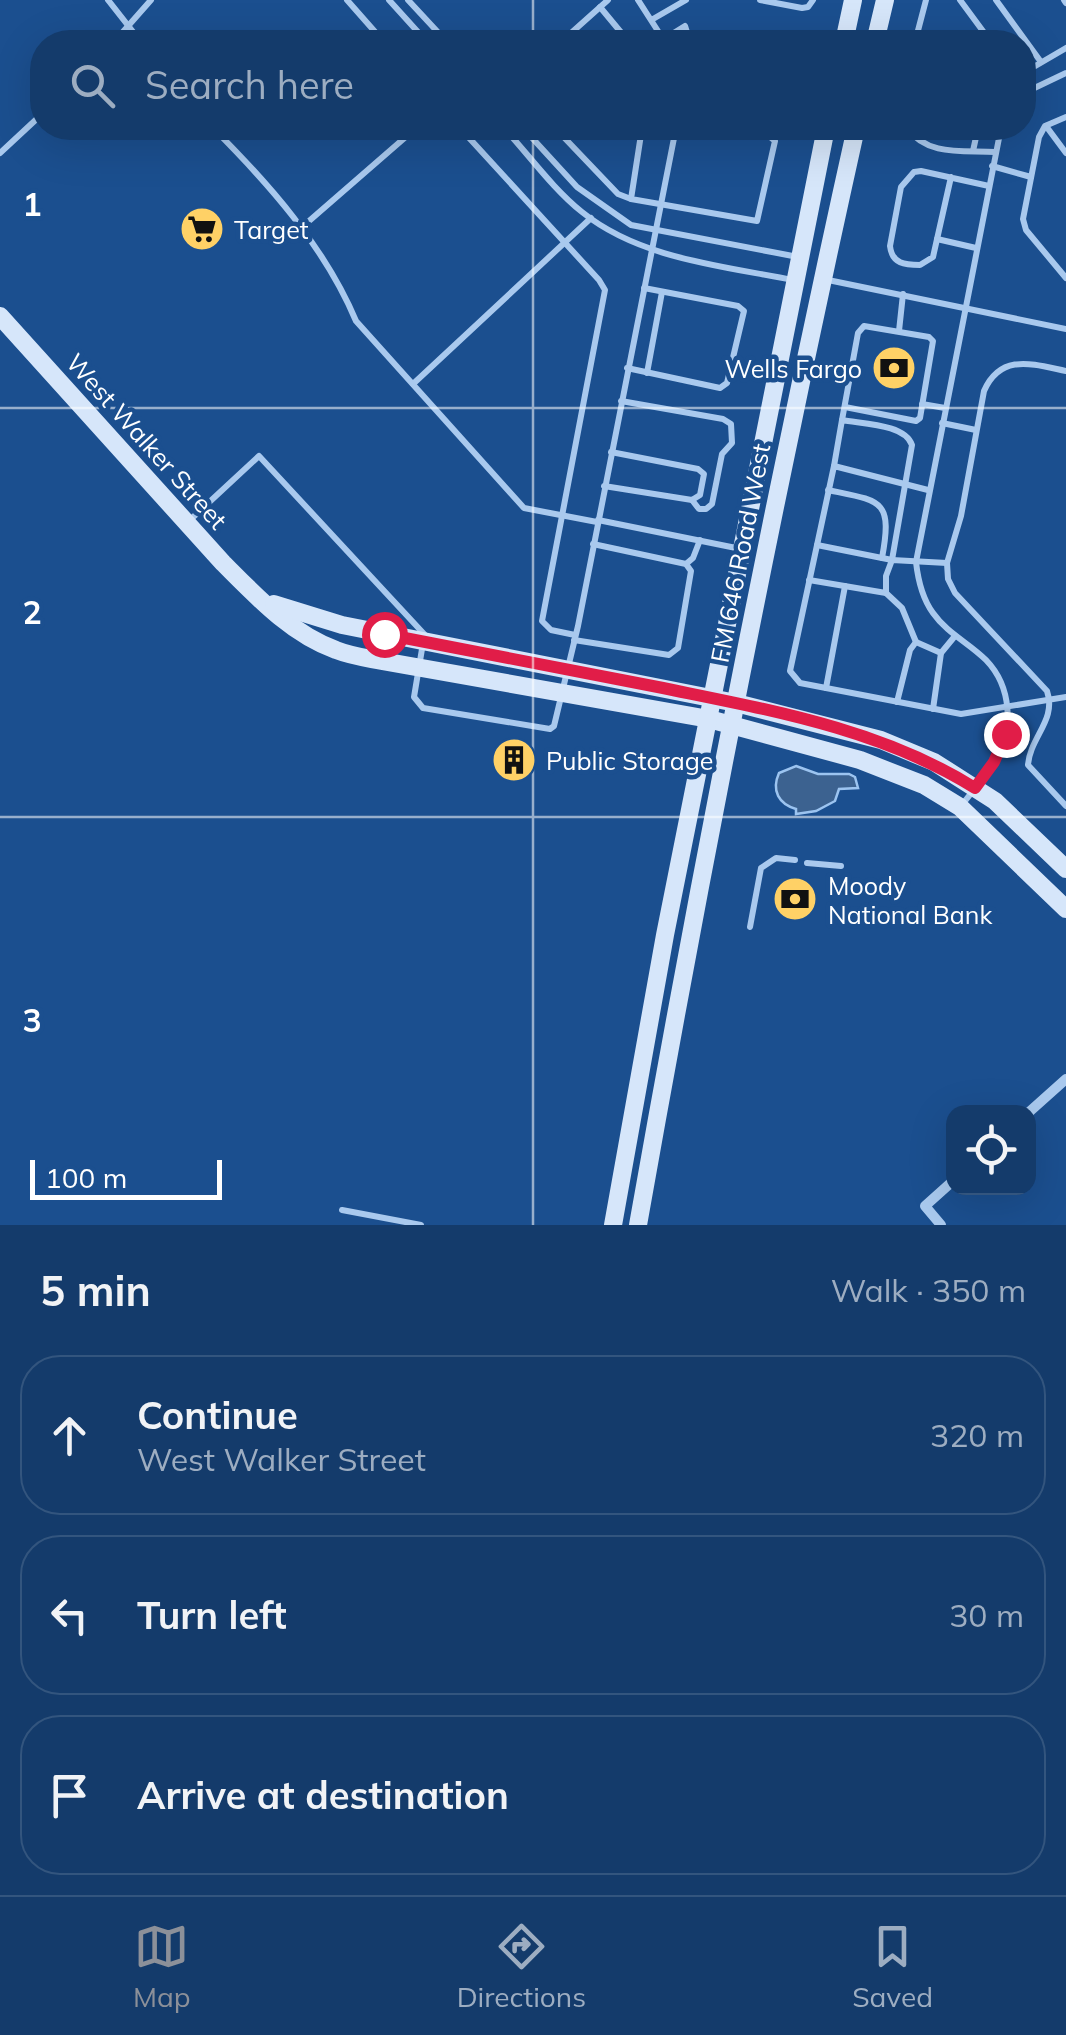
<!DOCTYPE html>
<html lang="en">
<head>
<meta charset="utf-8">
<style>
  :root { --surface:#143b6b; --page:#1d4271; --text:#f1f3f6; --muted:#9dadc1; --line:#33557e; --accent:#8c9099 }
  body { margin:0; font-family:Mulish,sans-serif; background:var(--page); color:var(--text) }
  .controls { position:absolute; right:30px; bottom:30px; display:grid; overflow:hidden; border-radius:20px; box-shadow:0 10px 40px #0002 }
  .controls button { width:90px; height:90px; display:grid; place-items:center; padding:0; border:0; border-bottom:2px solid var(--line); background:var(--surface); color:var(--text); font:50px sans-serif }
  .scale { position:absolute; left:30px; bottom:25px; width:192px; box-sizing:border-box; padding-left:10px; border:5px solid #fff; border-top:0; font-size:28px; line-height:35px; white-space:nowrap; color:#fff; -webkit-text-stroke:8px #1b4f8f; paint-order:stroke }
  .stop { position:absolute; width:30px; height:30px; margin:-22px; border:8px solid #e11d48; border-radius:50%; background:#fff }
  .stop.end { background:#e11d48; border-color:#fff; box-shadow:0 2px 10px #0008 }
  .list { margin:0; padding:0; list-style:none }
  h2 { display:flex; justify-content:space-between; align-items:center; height:130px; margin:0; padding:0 40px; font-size:42px }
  h2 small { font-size:32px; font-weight:400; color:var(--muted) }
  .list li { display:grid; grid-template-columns:65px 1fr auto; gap:30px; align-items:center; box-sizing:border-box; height:160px; margin:0 20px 20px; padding:0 20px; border:2px solid var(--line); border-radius:40px }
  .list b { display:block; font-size:38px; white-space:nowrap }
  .list p { margin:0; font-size:32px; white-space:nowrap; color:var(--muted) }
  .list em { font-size:32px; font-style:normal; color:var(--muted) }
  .icon { flex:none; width:55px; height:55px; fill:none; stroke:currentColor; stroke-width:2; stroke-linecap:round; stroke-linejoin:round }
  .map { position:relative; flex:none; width:1066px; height:1225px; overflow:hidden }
  .search { position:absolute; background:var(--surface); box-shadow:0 10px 40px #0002; left:30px; right:30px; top:30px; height:110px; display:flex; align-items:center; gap:25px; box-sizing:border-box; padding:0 35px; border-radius:40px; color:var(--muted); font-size:38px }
  .sheet { height:670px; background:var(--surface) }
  nav { display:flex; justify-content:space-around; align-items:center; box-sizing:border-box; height:140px; border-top:2px solid var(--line); background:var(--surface); font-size:28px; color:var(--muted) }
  nav a { display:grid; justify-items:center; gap:5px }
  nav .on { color:var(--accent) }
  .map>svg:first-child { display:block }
  .water { fill:#3c6290; stroke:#9cc4f0; stroke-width:2.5 }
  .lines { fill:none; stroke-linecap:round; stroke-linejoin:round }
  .lane { stroke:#a9c9ee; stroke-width:6 }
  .street { stroke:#a9c9ee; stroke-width:10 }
  .secondary { stroke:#d6e6fa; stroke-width:18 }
  .route { stroke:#e11d48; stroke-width:12 }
  .grid { fill:none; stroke:#fff; stroke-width:2.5; stroke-opacity:0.55 }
  .labels { text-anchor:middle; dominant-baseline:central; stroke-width:9; stroke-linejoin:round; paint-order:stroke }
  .poi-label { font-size:25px; fill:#fff; stroke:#1b4f8f; text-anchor:start }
  .street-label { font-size:25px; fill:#fff; stroke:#1b4f8f }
  .grid-label { font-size:32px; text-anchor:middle; font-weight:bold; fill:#fff; stroke:#1b4f8f; stroke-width:9; stroke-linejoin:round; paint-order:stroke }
</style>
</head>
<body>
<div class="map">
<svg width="1066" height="1225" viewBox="0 0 1066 1225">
  <rect width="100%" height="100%" fill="#1b4f8f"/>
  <path class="water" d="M796 766 818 774H849L855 777 858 788 839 789 835 801 816 811 796 814V809C779 804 771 791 779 773Z"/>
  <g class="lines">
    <g class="lane">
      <path d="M108 0 141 42"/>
      <path d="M347 0 384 42"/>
      <path d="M389 0 427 42"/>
      <path d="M408 0 447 42"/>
      <path d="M638 0 665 42"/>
      <path d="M760 0 802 8 808 7 813 0"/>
      <path d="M960 0 991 42"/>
      <path d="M996 0 1041 62"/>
      <path d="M1064 0 1066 3"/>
      <path d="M600 7 629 42"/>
      <path d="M653 19 686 0"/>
      <path d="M664 39 685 26 690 42"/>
      <path d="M114 42 151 0"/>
      <path d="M561 42 608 0"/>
      <path d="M915 42 926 0"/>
      <path d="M1025 72 1066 48"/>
      <path d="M1024 93 1066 73"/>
      <path d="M1066 117 1045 126 1039 137 1023 219 1026 230 1066 278"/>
      <path d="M1046 126 1066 153"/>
      <path d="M213 128C269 184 325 247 356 321L524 508 597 522"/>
      <path d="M460 128 599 280 605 290 542 621 551 630 575 635"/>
      <path d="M504 128C529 155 553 189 582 212 640 259 723 266 793 280"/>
      <path d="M523 128 577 187 631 225 798 257"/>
      <path d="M555 128 618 194 631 199"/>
      <path d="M642 128 631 199 757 221 775 141 770 137 723 128"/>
      <path d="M907 128C928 157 964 150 995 152"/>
      <path d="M973 151 978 128"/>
      <path d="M0 153 42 114"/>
      <path d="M992 166 1031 177"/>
      <path d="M951 177 933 257 920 265C905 265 892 264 890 246L901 187 914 172 921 171 989 186"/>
      <path d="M301 228 416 128"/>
      <path d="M937 239 976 248"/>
      <path d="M828 280 1066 329"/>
      <path d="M899 331 903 294"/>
      <path d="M627 368 720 388 727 383 744 311 738 306 644 288"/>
      <path d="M1066 371C1032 364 1001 353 984 391L961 516 947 563 948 579 955 593 1047 691C1057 720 1030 737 1028 765L1066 806"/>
      <path d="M647 373 662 292"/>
      <path d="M413 384 591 218"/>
      <path d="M621 401 723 419 731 424 732 443 722 454 712 504 706 509H699L692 500"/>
      <path d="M922 404 945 408"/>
      <path d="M842 420 858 333 864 326 929 337 933 341 920 418 916 421 845 407"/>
      <path d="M942 423 976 430"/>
      <path d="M604 486 692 500 700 495 704 474 698 469 611 452"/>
      <path d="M828 490C881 501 893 499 882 558"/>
      <path d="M928 490 834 466 790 671 800 683 961 714 1066 697"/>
      <path d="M190 520 259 456 425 635"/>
      <path d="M598 520 741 549"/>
      <path d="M817 545 892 560 912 445C905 424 863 424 842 420L834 466"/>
      <path d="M686 564 693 558 700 540"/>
      <path d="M809 580 886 593V576L892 560 947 563"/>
      <path d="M886 593 902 608 916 642"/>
      <path d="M574 640 669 655 678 648 691 571 686 564 593 544"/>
      <path d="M423 643 414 697 423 708 550 729 554 726 578 626 676 128"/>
      <path d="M826 688 845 586"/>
      <path d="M897 702 910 650 916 642 941 653"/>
      <path d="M933 709 941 653 955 636"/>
      <path d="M962 805C972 791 986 777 995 762 1014 729 1012 687 986 660 969 643 947 633 933 613 922 598 918 580 916 562L1001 128"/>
      <path d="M807 863 841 866"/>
      <path d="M750 927 761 868 776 858 795 860"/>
      <path d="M342 1210 421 1225"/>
    </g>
    <g class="street">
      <path d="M1028 1113 1066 1079"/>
      <path d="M941 1225 925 1206 954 1180"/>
    </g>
    <g class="secondary">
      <path d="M844 42 853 0"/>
      <path d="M875 42 885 0"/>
      <path d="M0 316 223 563C256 596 291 634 336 650 351 656 367 658 382 661L709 719 860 760 924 785 960 807 1066 909"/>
      <path d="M274 604 342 625 736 703 881 740 934 762 995 801 1066 869"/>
      <path d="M613 1225 665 935 826 128"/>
      <path d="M638 1225C703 858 775 492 856 128"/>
    </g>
  </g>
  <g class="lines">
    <path class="route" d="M384 634C477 652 570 670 663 688 770 710 881 729 975 788L994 762 1006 734"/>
  </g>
  <path class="grid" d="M533 0V42M533 128V1225M0 408H1066M0 817H1066"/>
  <defs>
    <symbol id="supermarket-disc" viewBox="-11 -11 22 22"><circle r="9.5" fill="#ffd166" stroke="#1b4f8f"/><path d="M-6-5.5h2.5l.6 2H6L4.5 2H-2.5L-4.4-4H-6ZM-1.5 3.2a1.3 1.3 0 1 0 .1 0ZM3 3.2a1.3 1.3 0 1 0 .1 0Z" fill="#111"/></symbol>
    <symbol id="bank-disc" viewBox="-11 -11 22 22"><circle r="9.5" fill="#ffd166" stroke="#1b4f8f"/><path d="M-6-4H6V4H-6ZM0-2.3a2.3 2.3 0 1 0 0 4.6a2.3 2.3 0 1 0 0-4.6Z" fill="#111"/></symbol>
    <symbol id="building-disc" viewBox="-11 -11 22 22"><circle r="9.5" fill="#ffd166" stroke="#1b4f8f"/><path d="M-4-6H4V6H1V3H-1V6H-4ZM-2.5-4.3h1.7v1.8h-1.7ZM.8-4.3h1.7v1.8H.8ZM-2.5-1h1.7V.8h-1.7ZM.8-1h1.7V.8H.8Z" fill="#111"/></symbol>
  </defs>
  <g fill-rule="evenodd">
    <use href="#supermarket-disc" x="177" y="204" width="50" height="50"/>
    <use href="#bank-disc" x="869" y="343" width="50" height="50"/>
    <use href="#building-disc" x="489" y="735" width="50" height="50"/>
    <use href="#bank-disc" x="770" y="874" width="50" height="50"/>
  </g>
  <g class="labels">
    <g class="poi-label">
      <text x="234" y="229">Target</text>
      <text x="862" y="368" text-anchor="end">Wells Fargo</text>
      <text x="546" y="760">Public Storage</text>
      <text x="828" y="885">Moody<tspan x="828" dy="29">National Bank</tspan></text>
    </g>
    <g class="street-label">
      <text transform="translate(147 441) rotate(48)">West Walker Street</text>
      <text transform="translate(740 553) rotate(-79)">FM 646 Road West</text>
    </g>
  </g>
  <g class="grid-label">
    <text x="32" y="216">1</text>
    <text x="32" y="624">2</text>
    <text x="32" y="1032">3</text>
  </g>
</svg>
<div class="controls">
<button><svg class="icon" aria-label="locate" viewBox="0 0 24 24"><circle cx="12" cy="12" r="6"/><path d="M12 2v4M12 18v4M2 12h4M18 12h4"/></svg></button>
</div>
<div class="scale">100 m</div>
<div class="stop" style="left:384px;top:634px"></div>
<div class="stop end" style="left:1006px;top:734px"></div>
<div class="search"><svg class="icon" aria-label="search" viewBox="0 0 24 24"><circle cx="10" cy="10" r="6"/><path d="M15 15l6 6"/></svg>Search here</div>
</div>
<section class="sheet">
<h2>5 min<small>Walk · 350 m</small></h2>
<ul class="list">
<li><svg class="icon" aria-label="ahead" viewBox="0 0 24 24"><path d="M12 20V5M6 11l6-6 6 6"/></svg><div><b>Continue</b><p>West Walker Street</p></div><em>320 m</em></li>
<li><svg class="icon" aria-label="left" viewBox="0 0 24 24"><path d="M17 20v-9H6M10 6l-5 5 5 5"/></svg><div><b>Turn left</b></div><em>30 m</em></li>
<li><svg class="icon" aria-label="arrive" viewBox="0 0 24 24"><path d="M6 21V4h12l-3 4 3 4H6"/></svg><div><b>Arrive at destination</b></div></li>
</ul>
</section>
<nav>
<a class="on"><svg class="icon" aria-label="map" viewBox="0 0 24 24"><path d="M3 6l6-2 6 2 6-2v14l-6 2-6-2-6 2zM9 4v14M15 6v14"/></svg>Map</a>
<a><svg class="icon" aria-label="directions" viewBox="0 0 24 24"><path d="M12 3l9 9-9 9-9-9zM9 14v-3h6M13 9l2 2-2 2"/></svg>Directions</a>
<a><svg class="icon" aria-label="saved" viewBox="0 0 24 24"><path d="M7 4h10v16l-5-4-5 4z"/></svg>Saved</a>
</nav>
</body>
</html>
